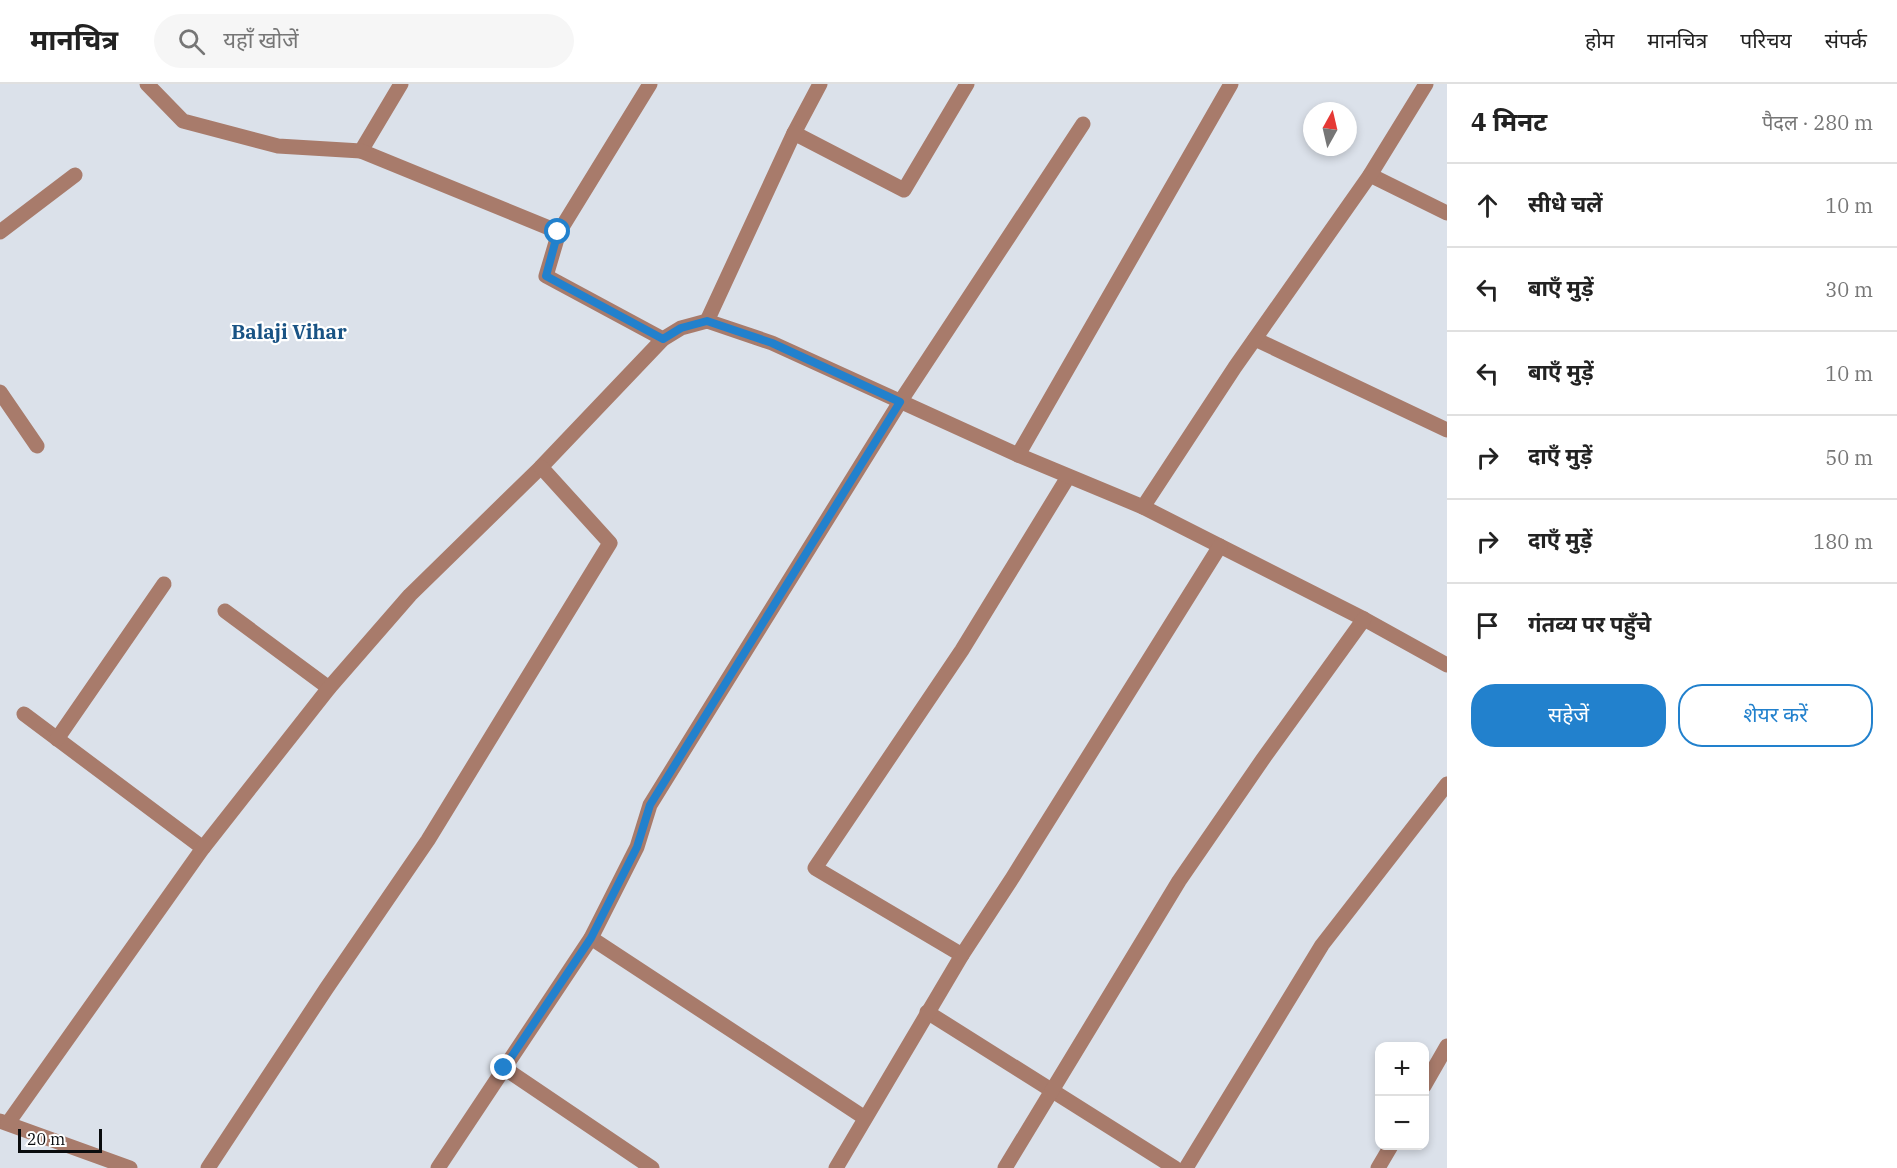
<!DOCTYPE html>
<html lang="hi">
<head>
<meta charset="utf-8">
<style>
  :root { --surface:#fff; --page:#f6f6f6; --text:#222; --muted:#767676; --line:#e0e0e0; --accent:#2281cd }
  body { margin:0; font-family:"IBM Plex Serif","Noto Sans Devanagari",serif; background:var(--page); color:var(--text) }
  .controls { position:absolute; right:18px; bottom:18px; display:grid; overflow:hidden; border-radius:12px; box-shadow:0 3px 9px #0003 }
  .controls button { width:54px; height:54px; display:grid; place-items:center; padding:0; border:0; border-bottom:2px solid var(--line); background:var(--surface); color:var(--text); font:30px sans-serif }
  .compass { position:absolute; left:1303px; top:18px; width:54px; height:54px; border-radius:50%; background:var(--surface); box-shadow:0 3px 9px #0003; rotate:8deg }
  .scale { position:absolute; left:18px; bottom:15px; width:84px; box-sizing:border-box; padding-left:6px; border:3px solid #0a0c0e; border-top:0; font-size:16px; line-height:21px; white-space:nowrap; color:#0a0c0e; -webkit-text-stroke:4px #fff; paint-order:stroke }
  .stop { position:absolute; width:18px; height:18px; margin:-14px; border:4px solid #2281cd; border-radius:50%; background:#fff }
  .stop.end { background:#2281cd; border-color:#fff; box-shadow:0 2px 6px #0008 }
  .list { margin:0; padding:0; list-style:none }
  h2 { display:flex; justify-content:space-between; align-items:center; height:78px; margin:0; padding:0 24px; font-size:26px }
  h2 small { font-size:20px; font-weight:400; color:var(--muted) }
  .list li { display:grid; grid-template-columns:39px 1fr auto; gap:18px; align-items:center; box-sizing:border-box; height:84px; padding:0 24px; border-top:2px solid var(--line) }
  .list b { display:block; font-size:22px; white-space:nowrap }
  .list em { font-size:20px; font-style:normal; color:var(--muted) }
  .actions { display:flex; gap:12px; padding:18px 24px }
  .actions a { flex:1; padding:14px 0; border:2px solid var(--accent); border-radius:24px; text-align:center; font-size:21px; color:var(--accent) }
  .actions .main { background:var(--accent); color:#fff }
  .icon { flex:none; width:33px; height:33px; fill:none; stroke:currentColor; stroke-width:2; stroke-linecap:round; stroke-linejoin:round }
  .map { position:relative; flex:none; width:1447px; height:1084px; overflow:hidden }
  header { display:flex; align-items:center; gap:36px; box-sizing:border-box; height:84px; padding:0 30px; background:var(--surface); border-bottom:2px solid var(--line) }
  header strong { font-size:28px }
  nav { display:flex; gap:33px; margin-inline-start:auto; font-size:21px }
  .search { width:420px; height:54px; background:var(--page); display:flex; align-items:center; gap:15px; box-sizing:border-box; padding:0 21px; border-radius:33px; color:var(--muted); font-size:22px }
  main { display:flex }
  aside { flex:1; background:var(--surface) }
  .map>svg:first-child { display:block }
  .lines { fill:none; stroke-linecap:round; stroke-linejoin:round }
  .service { stroke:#a87b6b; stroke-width:15 }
  .minor { stroke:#a87b6b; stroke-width:15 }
  .route { stroke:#2281cd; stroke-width:8 }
  .labels { text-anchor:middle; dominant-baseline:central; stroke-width:4.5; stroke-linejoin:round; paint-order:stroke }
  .neighbourhood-label { font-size:20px; font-weight:bold; fill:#195384; stroke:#fff }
</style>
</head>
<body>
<header>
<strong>मानचित्र</strong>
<div class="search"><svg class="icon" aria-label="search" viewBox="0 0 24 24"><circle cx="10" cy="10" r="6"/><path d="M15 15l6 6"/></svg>यहाँ खोजें</div>
<nav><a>होम</a><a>मानचित्र</a><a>परिचय</a><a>संपर्क</a></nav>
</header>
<main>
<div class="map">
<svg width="1447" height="1084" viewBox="0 0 1447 1084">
  <rect width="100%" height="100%" fill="#dbe1ea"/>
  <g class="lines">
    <g class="service">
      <path d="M225 527 329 604"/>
      <path d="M24 630 203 764"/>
      <path d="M57 655 164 500"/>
    </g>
    <g class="minor">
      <path d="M147 0 183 37 278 62 361 67 401 0"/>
      <path d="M650 0 559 148 546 192 663 255"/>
      <path d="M794 49 820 0"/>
      <path d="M361 67 559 148"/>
      <path d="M1370 91 1447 129"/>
      <path d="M0 148 75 91"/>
      <path d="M707 237 794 49 904 106 967 0"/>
      <path d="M1255 255 1447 346"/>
      <path d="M0 308 37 362"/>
      <path d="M1018 371 1231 0"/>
      <path d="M1143 423 1364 535 1447 581"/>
      <path d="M591 854 865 1034"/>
      <path d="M962 871 815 784 962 566 1068 393"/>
      <path d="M927 928 1175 1084"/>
      <path d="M504 984 652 1084"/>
      <path d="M1424 1002 1447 962"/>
      <path d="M0 1037 130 1084"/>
      <path d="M8 1039 203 764 329 604 410 511 541 383 663 255 681 244 707 237 772 259 1018 371 1143 423 1235 283 1370 91 1426 0"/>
      <path d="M208 1084 326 905 428 756 610 459 541 383"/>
      <path d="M438 1084 591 854 637 763 650 721 710 624 900 318 1083 40"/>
      <path d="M836 1084 962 871 1013 793 1220 462"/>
      <path d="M1005 1084 1179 797 1263 675 1364 535"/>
      <path d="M1186 1084 1322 861 1447 700"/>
      <path d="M1378 1084 1391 1062"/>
    </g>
  </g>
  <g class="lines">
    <path class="route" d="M504 984 591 854 637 763 650 721 900 318 772 259 707 237 681 244 663 255 546 192 558 148"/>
  </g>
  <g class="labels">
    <g class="neighbourhood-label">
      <text x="289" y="247">Balaji Vihar</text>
    </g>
  </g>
</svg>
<div class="controls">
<button>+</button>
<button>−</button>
</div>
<svg class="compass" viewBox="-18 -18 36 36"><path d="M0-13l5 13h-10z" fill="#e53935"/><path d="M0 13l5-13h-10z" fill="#767676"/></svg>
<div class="scale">20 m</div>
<div class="stop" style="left:558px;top:148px"></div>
<div class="stop end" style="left:504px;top:984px"></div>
</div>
<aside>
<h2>4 मिनट<small>पैदल · 280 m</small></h2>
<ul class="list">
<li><svg class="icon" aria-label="ahead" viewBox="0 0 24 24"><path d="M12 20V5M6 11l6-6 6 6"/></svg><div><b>सीधे चलें</b></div><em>10 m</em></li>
<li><svg class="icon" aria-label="left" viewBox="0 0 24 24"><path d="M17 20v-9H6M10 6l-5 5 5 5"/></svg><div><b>बाएँ मुड़ें</b></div><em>30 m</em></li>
<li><svg class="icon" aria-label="left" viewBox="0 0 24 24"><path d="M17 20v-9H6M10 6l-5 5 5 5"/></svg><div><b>बाएँ मुड़ें</b></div><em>10 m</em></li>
<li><svg class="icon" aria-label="right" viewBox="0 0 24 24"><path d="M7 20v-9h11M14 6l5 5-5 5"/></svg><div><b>दाएँ मुड़ें</b></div><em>50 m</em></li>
<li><svg class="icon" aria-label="right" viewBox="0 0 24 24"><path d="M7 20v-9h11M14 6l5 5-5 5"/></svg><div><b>दाएँ मुड़ें</b></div><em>180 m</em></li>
<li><svg class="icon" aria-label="arrive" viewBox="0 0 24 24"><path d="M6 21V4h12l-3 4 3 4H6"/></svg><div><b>गंतव्य पर पहुँचे</b></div></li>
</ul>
<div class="actions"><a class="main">सहेजें</a><a>शेयर करें</a></div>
</aside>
</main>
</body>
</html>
